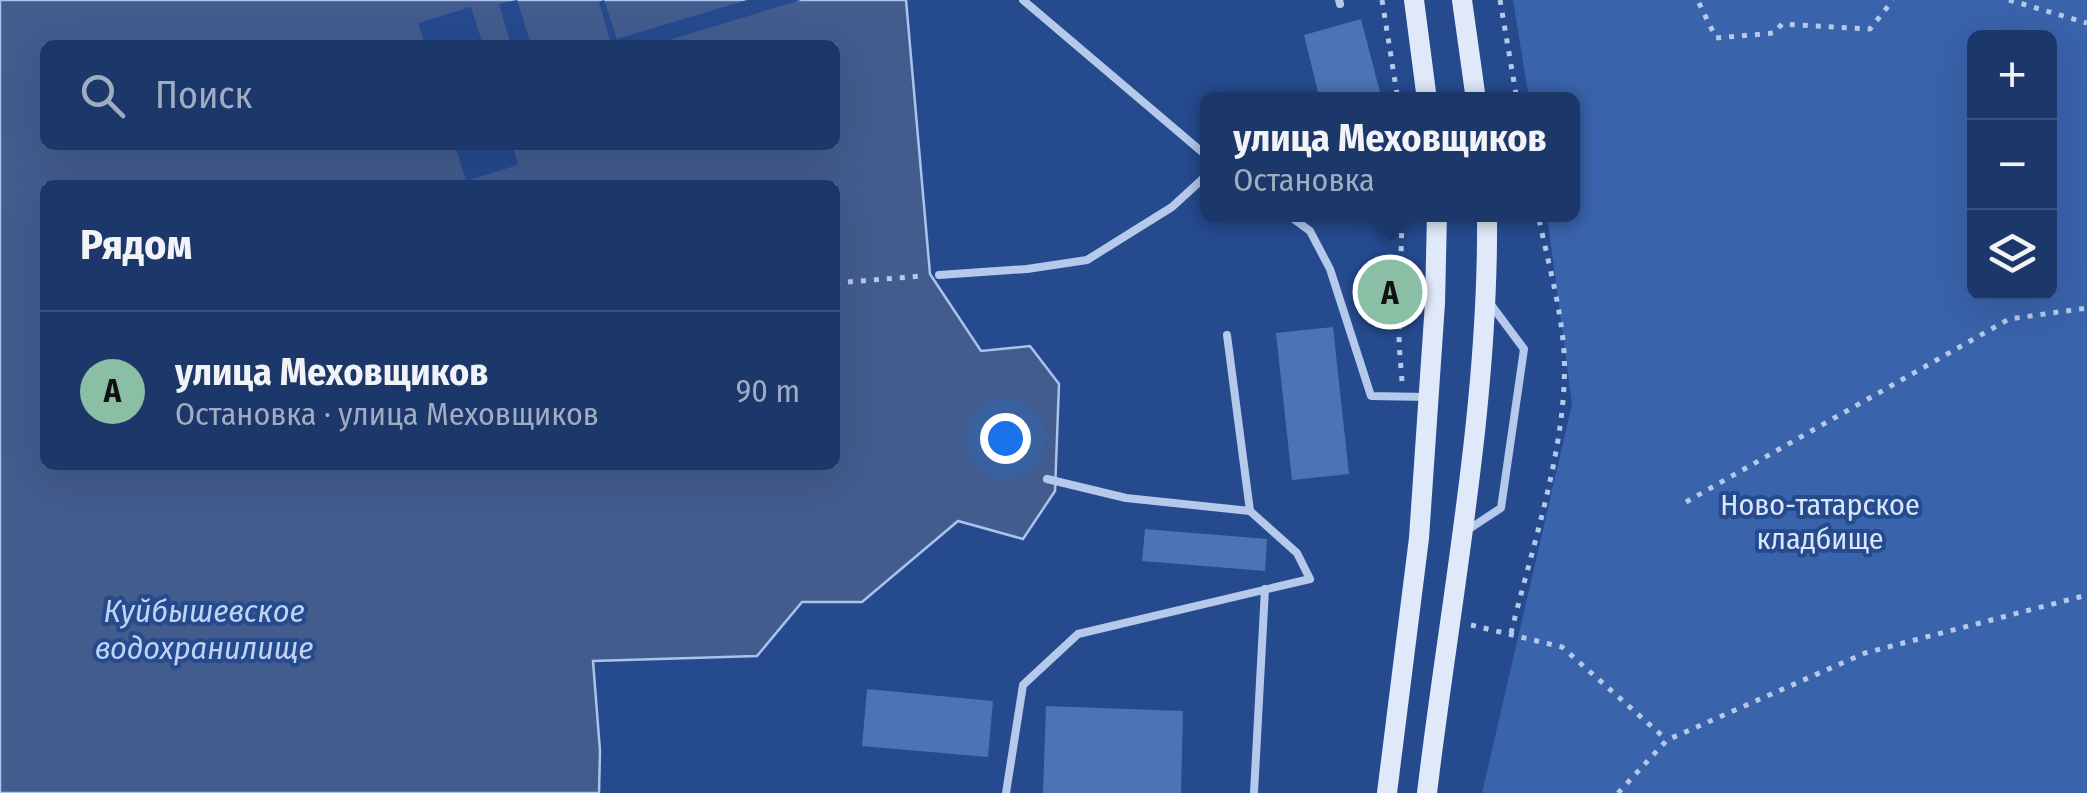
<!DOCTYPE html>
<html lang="ru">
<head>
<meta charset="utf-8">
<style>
  :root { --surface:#1c386a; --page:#294372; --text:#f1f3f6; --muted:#a0acc1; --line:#3a527e; --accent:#8abfa5 }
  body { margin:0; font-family:"Fira Sans Condensed",sans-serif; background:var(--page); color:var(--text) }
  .controls { position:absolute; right:30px; top:30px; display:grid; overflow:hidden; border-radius:15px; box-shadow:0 10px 40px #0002 }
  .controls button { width:90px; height:90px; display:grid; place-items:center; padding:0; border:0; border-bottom:2px solid var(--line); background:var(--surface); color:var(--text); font:50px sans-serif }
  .you { position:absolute; left:1005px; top:438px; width:35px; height:35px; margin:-25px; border:8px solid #fff; border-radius:50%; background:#1a73e8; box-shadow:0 0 0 15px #1a73e833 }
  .badge { display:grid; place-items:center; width:65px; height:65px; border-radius:50%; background:var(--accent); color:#111; font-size:32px; font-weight:700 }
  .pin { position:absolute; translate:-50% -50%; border:5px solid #fff; box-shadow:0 2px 10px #0006 }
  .popup { position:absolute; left:1200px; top:92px; width:380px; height:130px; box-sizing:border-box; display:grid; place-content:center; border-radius:15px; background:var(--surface); filter:drop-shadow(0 2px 8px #0005); font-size:32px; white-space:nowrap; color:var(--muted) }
  .popup b { font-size:38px; color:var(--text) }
  .popup::after { content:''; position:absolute; left:50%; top:100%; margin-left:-20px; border:20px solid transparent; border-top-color:var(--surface) }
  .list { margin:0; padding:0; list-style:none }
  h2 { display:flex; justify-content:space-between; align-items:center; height:130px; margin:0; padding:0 40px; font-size:42px }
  h2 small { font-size:32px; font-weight:400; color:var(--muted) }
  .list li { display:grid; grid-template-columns:65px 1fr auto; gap:30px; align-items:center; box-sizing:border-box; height:160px; padding:0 40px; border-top:2px solid var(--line) }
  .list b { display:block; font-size:38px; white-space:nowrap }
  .list p { margin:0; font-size:32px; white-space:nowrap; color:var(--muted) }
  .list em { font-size:32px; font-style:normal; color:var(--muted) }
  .icon { flex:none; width:55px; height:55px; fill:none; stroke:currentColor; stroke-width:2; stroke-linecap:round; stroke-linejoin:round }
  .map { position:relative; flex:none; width:2087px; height:793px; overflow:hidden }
  .search { position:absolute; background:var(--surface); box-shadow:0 10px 40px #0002; left:40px; top:40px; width:800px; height:110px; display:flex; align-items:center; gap:25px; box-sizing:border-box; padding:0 35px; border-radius:15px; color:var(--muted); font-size:38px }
  .panel { position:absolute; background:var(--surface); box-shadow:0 10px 40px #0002; left:40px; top:180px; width:800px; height:290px; border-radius:15px }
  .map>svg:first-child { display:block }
  .green { fill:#3963ab; fill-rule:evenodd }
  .water { fill:#425c8e; stroke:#a9c3ec; stroke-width:2.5; fill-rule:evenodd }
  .pier { fill:#254a8e }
  .building { fill:#4d73b5 }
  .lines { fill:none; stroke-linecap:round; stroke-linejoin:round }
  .path { stroke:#b5c9eb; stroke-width:5; stroke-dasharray:5 8; stroke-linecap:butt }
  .service { stroke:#b5c9eb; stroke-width:8 }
  .secondary { stroke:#e0e9f9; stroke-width:20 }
  .labels { text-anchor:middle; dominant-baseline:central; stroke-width:8; stroke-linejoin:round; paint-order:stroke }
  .park-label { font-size:30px; fill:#dae5f8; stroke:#254a8e }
  .water-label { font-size:32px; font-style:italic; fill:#c1d3f2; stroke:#254a8e }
</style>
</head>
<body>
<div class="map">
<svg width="2087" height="793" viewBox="0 0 2087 793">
  <rect width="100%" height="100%" fill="#254a8e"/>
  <path class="green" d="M1513 0H2087V793H1482L1572 404 1547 215 1572 214V100L1529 99ZM1974 38H2050V292H1974Z"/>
  <path class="water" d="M0 0H906L930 274 981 351 1030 346 1059 384 1055 491 1023 539 958 521 862 602H802L757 656 593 661 600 751 599 793H0ZM45 45H835V145H45ZM45 185H835V465H45Z"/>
  <g class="pier">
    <path d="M517 0 531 45H511L499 4Z"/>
    <path d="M604 0 617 39 747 0H801L652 45H607L611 43 599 2Z"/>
    <path d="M471 7 483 45H425L418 23Z"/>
    <path d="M455 145H512L518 165 466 181Z"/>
  </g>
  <g class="building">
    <path d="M1361 19 1382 100H1320L1304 35Z"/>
    <path d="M1333 327 1349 474 1292 480 1276 333Z"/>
    <path d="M1145 529 1267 539 1265 571 1142 561Z"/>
    <path d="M867 689 993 701 988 757 862 746Z"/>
    <path d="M1046 706 1183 711 1181 793H1043Z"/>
  </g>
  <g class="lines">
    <g class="path">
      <path d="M1382 0 1398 100"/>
      <path d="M1500 0 1517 100"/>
      <path d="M2009 0 2087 23"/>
      <path d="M1699 3 1716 38 1774 33 1782 24 1870 29 1893 0"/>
      <path d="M835 283 922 276"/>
      <path d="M1402 381 1399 344 1402 214"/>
      <path d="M1686 502 2009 319 2087 308"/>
      <path d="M1471 625 1562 647 1667 740"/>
      <path d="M1511 633C1532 547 1569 440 1564 352 1561 306 1547 259 1538 214"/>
      <path d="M1618 793 1667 740 1865 653 2087 595"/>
    </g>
    <g class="service">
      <path d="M1023 0 1208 157"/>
      <path d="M1339 0 1340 4"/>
      <path d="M1287 214 1310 231 1330 269 1371 396 1427 397"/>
      <path d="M939 275 1027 269 1087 260 1172 207 1208 174"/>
      <path d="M1047 479 1126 498 1250 511"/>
      <path d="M1466 531 1501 508 1524 349 1489 302"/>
      <path d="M1006 793 1023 685 1078 634 1310 579 1297 553 1250 511 1227 335"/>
      <path d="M1254 793 1265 589"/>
    </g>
    <g class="secondary">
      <path d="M1414 0 1427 100"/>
      <path d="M1462 0 1476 100"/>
      <path d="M1387 793 1419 538 1435 303 1437 214"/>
      <path d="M1427 793C1450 601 1489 408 1487 214"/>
    </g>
  </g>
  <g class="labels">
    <g class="park-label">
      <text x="1820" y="505">Ново-татарское<tspan x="1820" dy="34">кладбище</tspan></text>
    </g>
    <g class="water-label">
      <text x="204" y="611">Куйбышевское<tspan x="204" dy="37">водохранилище</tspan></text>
    </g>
  </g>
</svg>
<div class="controls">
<button>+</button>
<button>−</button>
<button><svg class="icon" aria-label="layers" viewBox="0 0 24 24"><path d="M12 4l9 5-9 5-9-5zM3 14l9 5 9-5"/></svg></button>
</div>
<div class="you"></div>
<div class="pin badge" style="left:1390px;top:292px">A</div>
<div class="popup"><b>улица Меховщиков</b>Остановка</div>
<div class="search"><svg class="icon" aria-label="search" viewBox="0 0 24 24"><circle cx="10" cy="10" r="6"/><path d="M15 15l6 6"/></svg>Поиск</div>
<section class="panel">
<h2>Рядом<small></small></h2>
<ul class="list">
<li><span class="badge">A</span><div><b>улица Меховщиков</b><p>Остановка · улица Меховщиков</p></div><em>90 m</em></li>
</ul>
</section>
</div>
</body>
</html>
